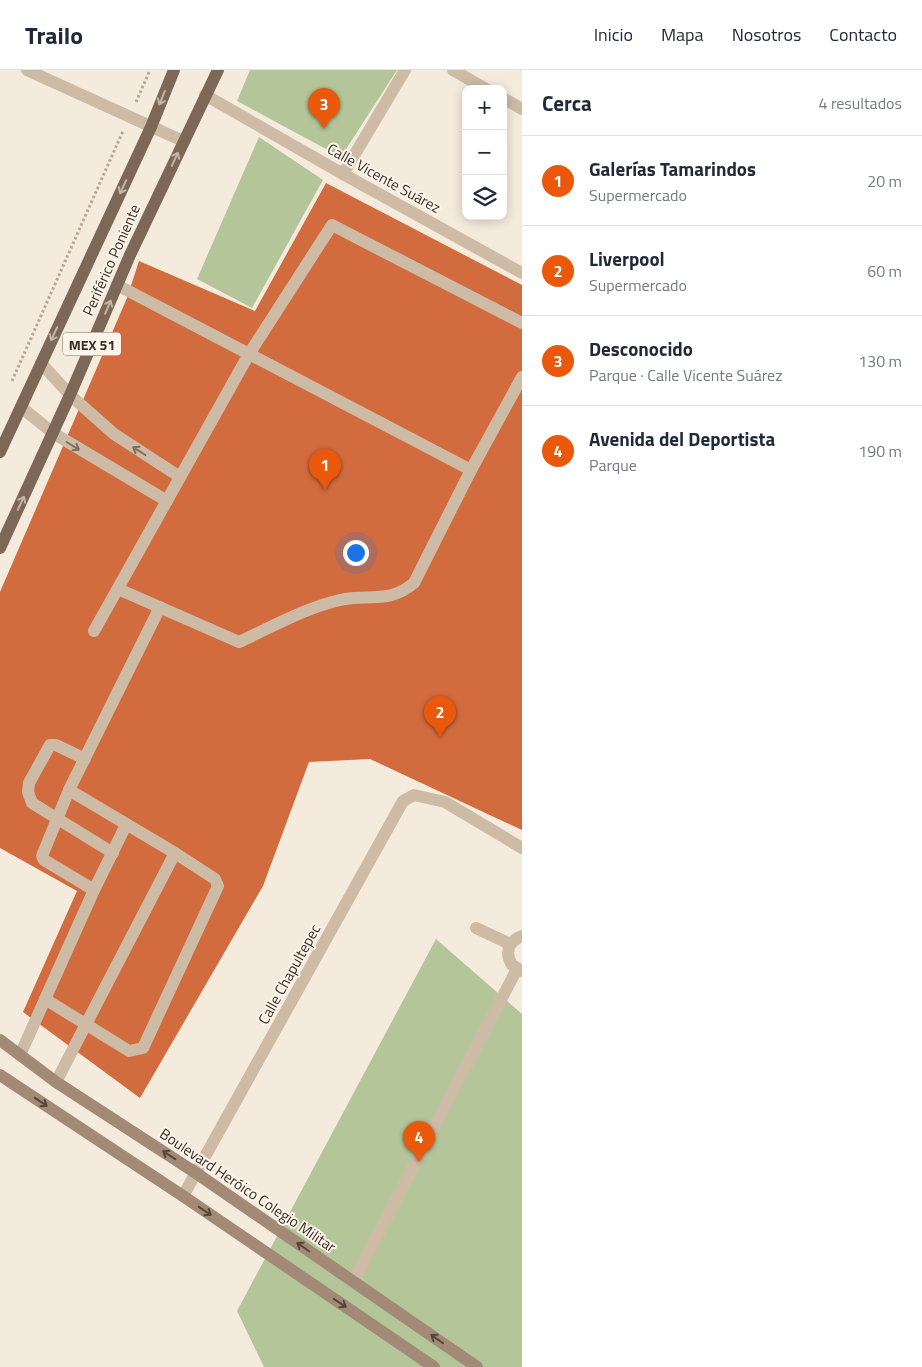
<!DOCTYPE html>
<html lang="es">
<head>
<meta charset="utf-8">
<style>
  :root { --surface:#fff; --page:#f6f6f7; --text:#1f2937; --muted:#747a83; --line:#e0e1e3; --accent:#ea580c }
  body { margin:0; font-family:"Titillium Web",sans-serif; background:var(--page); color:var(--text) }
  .controls { position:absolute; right:15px; top:15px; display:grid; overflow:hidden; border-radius:10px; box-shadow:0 2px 12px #0003 }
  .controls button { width:45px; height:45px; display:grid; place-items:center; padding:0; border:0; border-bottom:1px solid var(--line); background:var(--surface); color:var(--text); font:25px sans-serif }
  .you { position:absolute; left:355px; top:482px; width:18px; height:18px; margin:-12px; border:4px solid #fff; border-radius:50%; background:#1a73e8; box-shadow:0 0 0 8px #1a73e833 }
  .badge { display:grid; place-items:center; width:32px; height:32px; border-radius:50%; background:var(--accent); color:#fff; font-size:16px; font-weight:700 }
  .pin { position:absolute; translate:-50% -41px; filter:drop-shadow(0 1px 2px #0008) }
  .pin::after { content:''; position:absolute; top:26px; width:18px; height:15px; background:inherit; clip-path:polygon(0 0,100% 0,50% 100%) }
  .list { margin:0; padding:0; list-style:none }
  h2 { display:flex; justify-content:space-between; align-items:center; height:65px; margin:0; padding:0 20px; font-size:21px }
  h2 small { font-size:16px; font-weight:400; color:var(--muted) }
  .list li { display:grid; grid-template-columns:32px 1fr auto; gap:15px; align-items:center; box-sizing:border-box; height:90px; padding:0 20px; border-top:1px solid var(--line) }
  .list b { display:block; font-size:19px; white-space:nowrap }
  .list p { margin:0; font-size:16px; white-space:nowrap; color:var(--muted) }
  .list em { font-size:16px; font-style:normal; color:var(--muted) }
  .icon { flex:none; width:28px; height:28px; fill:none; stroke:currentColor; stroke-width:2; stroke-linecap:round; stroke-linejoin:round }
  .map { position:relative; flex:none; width:522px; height:1297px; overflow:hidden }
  header { display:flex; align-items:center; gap:30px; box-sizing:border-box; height:70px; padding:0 25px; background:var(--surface); border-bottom:1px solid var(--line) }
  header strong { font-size:24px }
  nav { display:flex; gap:28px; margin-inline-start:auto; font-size:18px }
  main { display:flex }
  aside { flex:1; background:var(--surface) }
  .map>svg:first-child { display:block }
  .green { fill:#b4c59a }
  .building { fill:#d26b3d }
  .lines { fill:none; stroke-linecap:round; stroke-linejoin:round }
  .path { stroke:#baa590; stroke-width:3; stroke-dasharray:2.5 2.5; stroke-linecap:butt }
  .lane { stroke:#cebba6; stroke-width:12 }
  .street { stroke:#cebba6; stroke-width:12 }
  .secondary { stroke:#a28a77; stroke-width:12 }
  .primary { stroke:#7d6757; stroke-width:12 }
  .oneway { stroke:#c3b5a7 }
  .oneway2 { stroke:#7d6e61 }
  .oneway3 { stroke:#54463c }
  .labels { text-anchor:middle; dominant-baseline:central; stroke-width:4; stroke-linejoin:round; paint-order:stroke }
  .shield { fill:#fcf4e9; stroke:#746a62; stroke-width:1 }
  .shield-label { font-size:14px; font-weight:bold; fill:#3a2f28 }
  .street-label { font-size:15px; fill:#3a2f28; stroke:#fcf4e9 }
</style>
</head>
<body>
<header>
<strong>Trailo</strong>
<nav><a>Inicio</a><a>Mapa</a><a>Nosotros</a><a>Contacto</a></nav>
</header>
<main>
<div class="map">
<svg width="522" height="1297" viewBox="0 0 522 1297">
  <rect width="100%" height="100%" fill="#f5ebdc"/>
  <g class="green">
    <path d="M250 0H397L341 87 237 31Z"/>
    <path d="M259 67 323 110 252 238 197 209Z"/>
    <path d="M436 869 522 944V1297H264L237 1241Z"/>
  </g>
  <path class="building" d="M326 113 522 215V760L370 689 309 692 263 816 140 1028 23 942 77 821 0 778V522L127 228 139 191 255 241Z"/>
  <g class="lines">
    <g class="path">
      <path d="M136 32 150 0"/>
      <path d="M12 311 123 61"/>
    </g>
    <g class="lane">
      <path d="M27 0 183 71"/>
      <path d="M117 215 471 400 522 307"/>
      <path d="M41 293 70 325 114 364 180 407"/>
      <path d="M21 337 53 363 167 431"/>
      <path d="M118 519 239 572C272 557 305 538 340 530 368 524 389 534 414 513L471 400"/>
      <path d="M94 561 249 284 332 155 522 253"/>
      <path d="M85 689 56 675H50L29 713 28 722 32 733 113 783"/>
      <path d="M69 720 42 786 44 790 94 820"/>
      <path d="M476 858 510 874"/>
      <path d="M522 866C509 871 504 882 512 895L522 901"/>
      <path d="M45 929 129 981 143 978 218 816 215 809 175 783"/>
      <path d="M20 985 94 820 126 755"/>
      <path d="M56 1012 175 783 69 720 160 537"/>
      <path d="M353 1212 517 899"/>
    </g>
    <g class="street">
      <path d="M453 0 486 19"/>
      <path d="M205 25 343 104 522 203"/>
      <path d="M503 28 522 39"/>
      <path d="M343 104 405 0"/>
      <path d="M183 1126 403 731 414 725 445 732 522 778"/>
    </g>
    <g class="secondary">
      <path d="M0 970 56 1012 196 1103 477 1297"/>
      <path d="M0 1005 183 1126 434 1297"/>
    </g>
    <g class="primary">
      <path d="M0 382 151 57 174 0"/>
      <path d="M0 478 70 325 130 185 218 0"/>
    </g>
  </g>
  <defs><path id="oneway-shaft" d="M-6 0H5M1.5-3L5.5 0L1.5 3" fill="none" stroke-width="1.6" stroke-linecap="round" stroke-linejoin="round" transform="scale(1.25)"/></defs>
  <g class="oneway">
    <use href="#oneway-shaft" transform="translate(162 28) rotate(112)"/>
    <use href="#oneway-shaft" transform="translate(175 89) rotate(-65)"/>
    <use href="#oneway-shaft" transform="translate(123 117) rotate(115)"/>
    <use href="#oneway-shaft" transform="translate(108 237) rotate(-67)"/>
    <use href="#oneway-shaft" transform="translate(54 264) rotate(115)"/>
    <use href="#oneway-shaft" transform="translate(21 433) rotate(-65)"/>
  </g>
  <g class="oneway2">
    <use href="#oneway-shaft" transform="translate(73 376) rotate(32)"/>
    <use href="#oneway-shaft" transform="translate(139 381) rotate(-148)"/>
  </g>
  <g class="oneway3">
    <use href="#oneway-shaft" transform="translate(41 1032) rotate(33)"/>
    <use href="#oneway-shaft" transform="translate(169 1085) rotate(-147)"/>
    <use href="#oneway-shaft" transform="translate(205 1141) rotate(34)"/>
    <use href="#oneway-shaft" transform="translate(303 1177) rotate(-145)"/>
    <use href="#oneway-shaft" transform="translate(340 1233) rotate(34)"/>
    <use href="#oneway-shaft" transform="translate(437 1269) rotate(-145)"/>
  </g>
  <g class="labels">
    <rect class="shield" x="63" y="262.5" width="58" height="23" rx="4"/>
    <g class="shield-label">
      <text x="92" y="274">MEX 51</text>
    </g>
    <g class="street-label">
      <text transform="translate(384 108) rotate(29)">Calle Vicente Suárez</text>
      <text transform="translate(111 190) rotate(-66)">Periférico Poniente</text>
      <text transform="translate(289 904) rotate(-61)">Calle Chapultepec</text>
      <text transform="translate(248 1120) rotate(34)">Boulevard Heróico Colegio Militar</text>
    </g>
  </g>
</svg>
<div class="controls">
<button>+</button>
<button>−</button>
<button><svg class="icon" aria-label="layers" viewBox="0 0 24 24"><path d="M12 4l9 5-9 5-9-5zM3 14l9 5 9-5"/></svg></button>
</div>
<div class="you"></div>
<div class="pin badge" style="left:325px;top:420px">1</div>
<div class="pin badge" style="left:440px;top:667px">2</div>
<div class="pin badge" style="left:324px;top:59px">3</div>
<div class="pin badge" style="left:419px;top:1092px">4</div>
</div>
<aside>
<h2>Cerca<small>4 resultados</small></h2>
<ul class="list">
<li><span class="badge">1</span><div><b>Galerías Tamarindos</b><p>Supermercado</p></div><em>20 m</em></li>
<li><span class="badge">2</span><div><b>Liverpool</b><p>Supermercado</p></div><em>60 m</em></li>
<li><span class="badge">3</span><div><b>Desconocido</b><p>Parque · Calle Vicente Suárez</p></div><em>130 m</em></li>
<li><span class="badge">4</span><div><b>Avenida del Deportista</b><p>Parque</p></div><em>190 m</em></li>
</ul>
</aside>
</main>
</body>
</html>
